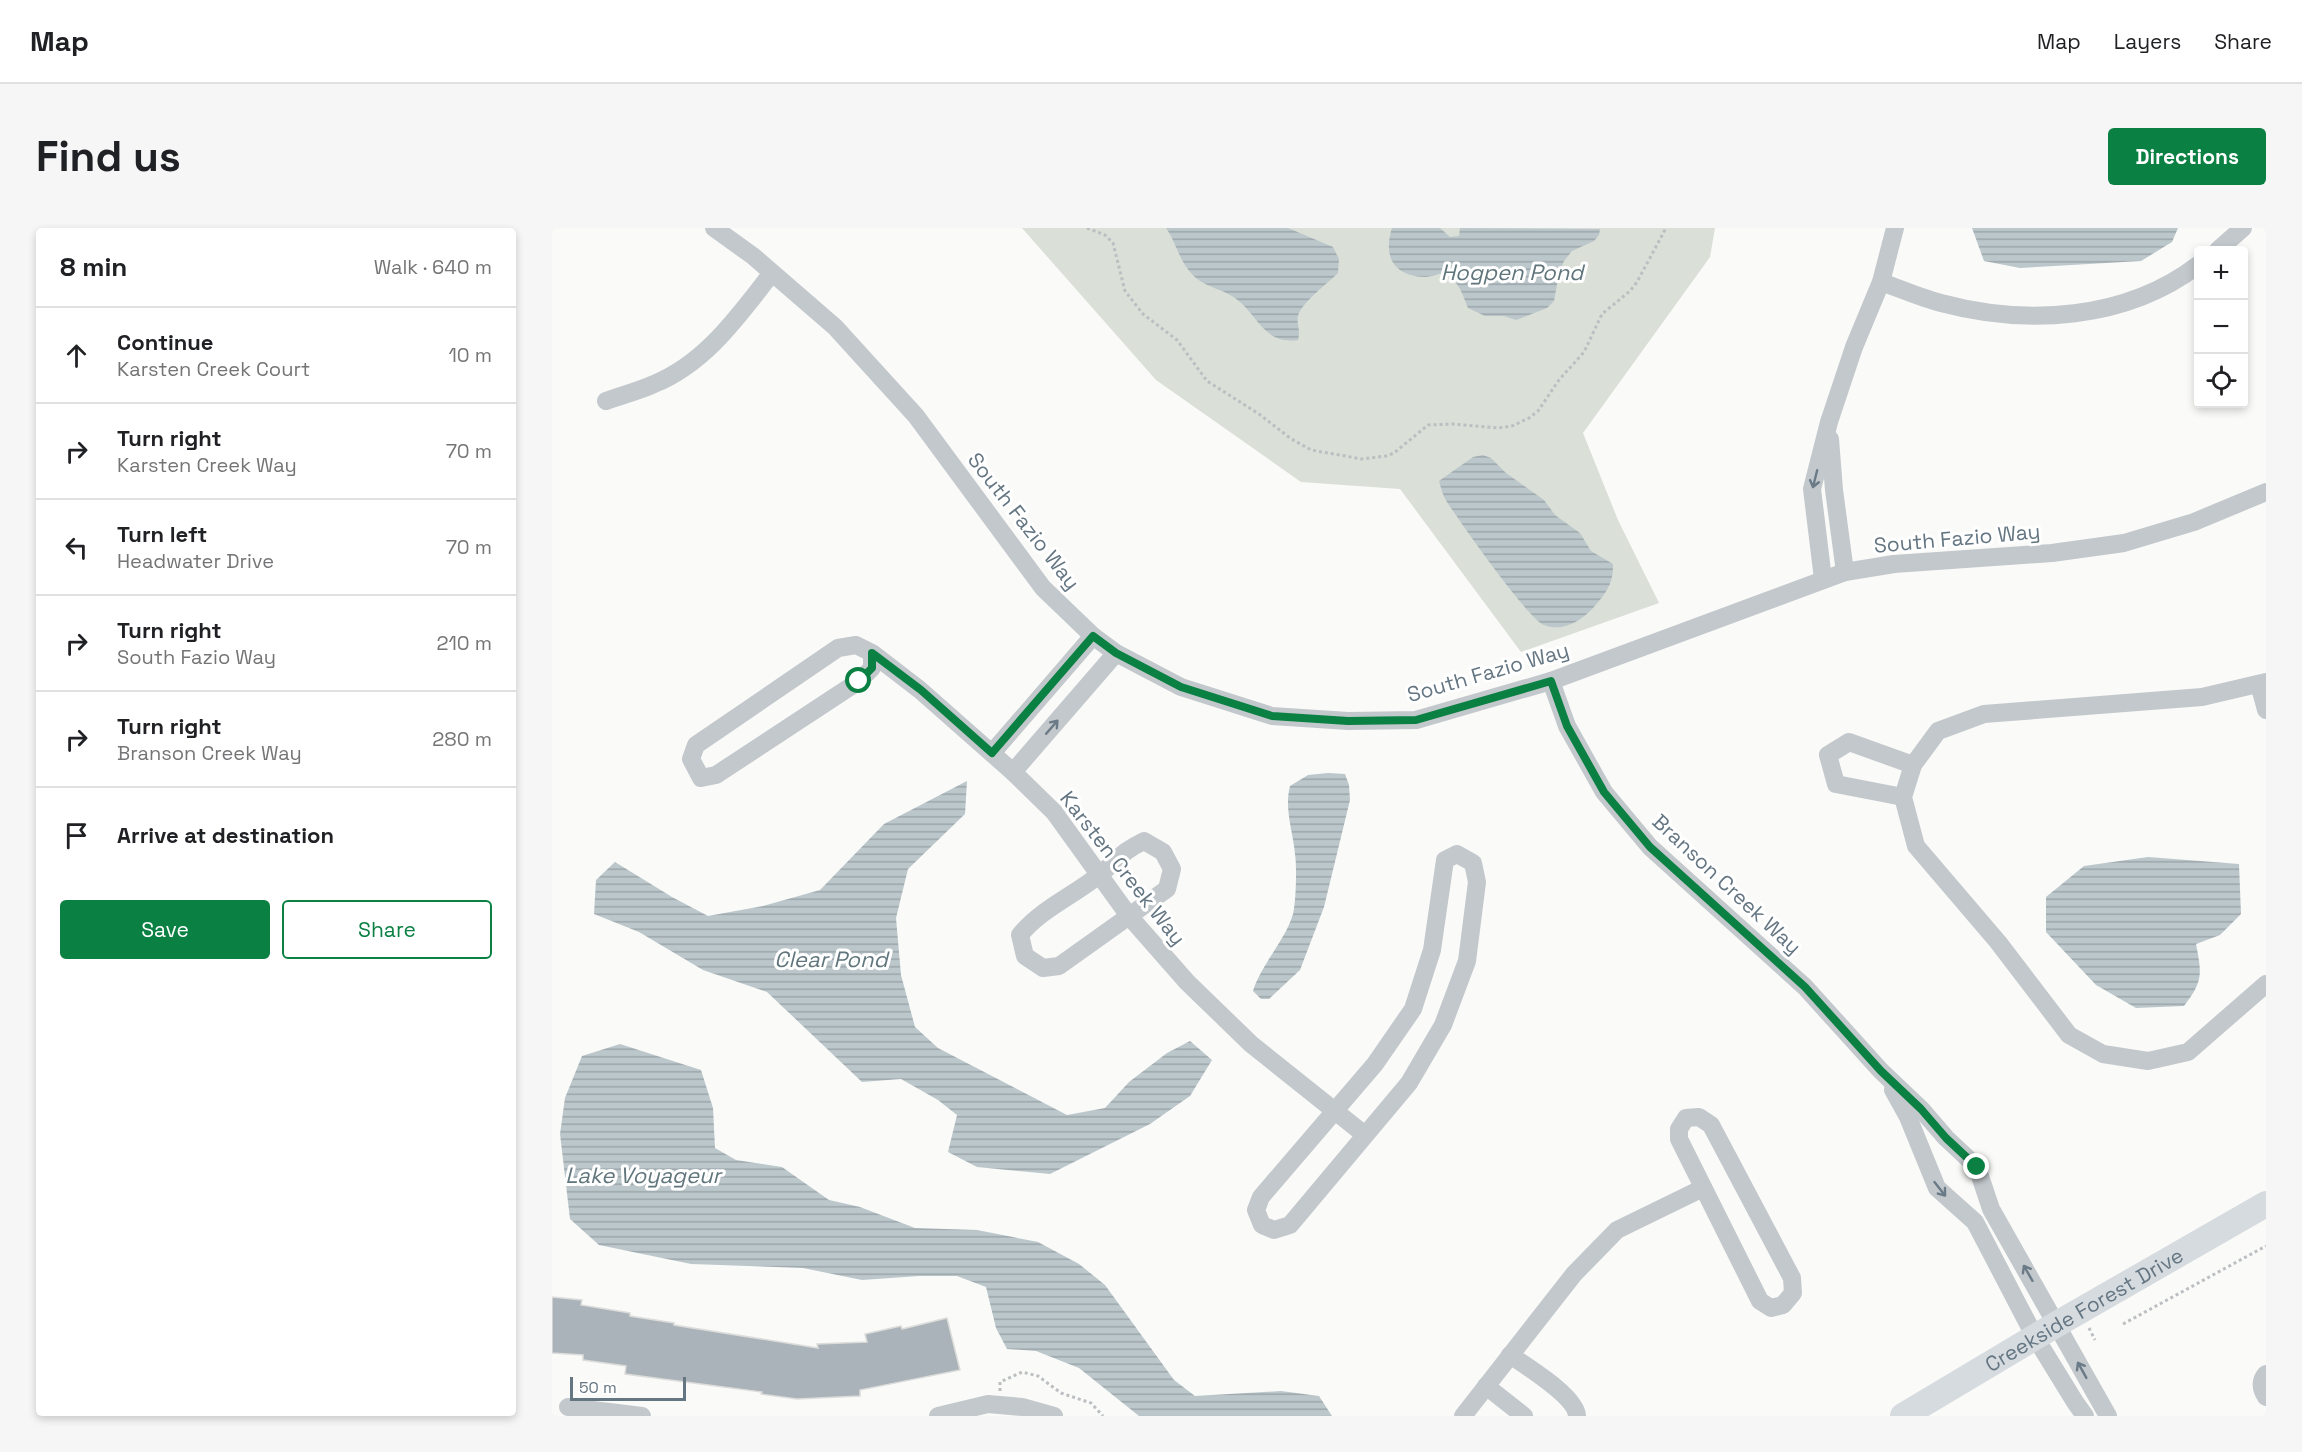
<!DOCTYPE html>
<html lang="en">
<head>
<meta charset="utf-8">
<style>
  :root { --surface:#fff; --page:#f6f6f6; --text:#202124; --muted:#757577; --line:#e0e0e0; --accent:#0b8043 }
  body { margin:0; font-family:"Space Grotesk",sans-serif; background:var(--page); color:var(--text) }
  .controls { position:absolute; right:18px; top:18px; display:grid; overflow:hidden; border-radius:6px; box-shadow:0 3px 9px #0003 }
  .controls button { width:54px; height:54px; display:grid; place-items:center; padding:0; border:0; border-bottom:2px solid var(--line); background:var(--surface); color:var(--text); font:30px sans-serif }
  .scale { position:absolute; left:18px; bottom:15px; width:116px; box-sizing:border-box; padding-left:6px; border:3px solid #657683; border-top:0; font-size:16px; line-height:21px; white-space:nowrap; color:#657683; -webkit-text-stroke:4px #fff; paint-order:stroke }
  .stop { position:absolute; width:18px; height:18px; margin:-14px; border:4px solid #0b8043; border-radius:50%; background:#fff }
  .stop.end { background:#0b8043; border-color:#fff; box-shadow:0 2px 6px #0008 }
  .list { margin:0; padding:0; list-style:none }
  h2 { display:flex; justify-content:space-between; align-items:center; height:78px; margin:0; padding:0 24px; font-size:26px }
  h2 small { font-size:20px; font-weight:400; color:var(--muted) }
  .list li { display:grid; grid-template-columns:39px 1fr auto; gap:18px; align-items:center; box-sizing:border-box; height:96px; padding:0 24px; border-top:2px solid var(--line) }
  .list b { display:block; font-size:22px; white-space:nowrap }
  .list p { margin:0; font-size:20px; white-space:nowrap; color:var(--muted) }
  .list em { font-size:20px; font-style:normal; color:var(--muted) }
  .actions { display:flex; gap:12px; padding:18px 24px }
  .actions a { flex:1; padding:14px 0; border:2px solid var(--accent); border-radius:6px; text-align:center; font-size:21px; color:var(--accent) }
  .actions .main { background:var(--accent); color:#fff }
  .icon { flex:none; width:33px; height:33px; fill:none; stroke:currentColor; stroke-width:2; stroke-linecap:round; stroke-linejoin:round }
  .map { position:relative; flex:none; width:1714px; height:1188px; overflow:hidden; border-radius:6px }
  header { display:flex; align-items:center; gap:36px; box-sizing:border-box; height:84px; padding:0 30px; background:var(--surface); border-bottom:2px solid var(--line) }
  header strong { font-size:28px }
  nav { display:flex; gap:33px; margin-inline-start:auto; font-size:21px }
  .intro { display:flex; align-items:center; justify-content:space-between; box-sizing:border-box; height:144px; padding:0 36px }
  h1 { margin:0; font-size:42px }
  .button { padding:15px 27px; border-radius:6px; background:var(--accent); color:#fff; font-size:21px; font-weight:700 }
  main { display:flex; gap:36px; padding:0 36px }
  aside { flex:1; background:var(--surface); border-radius:6px; box-shadow:0 3px 9px #0003 }
  .map>svg:first-child { display:block }
  .grass { fill:#dadfd7 }
  .water { fill:url(#water-rules) }
  .building { fill:#aab3b9; stroke:#dcdcda; stroke-width:1.5 }
  .lines { fill:none; stroke-linecap:round; stroke-linejoin:round }
  .path { stroke:#bbbfc2; stroke-width:3; stroke-dasharray:3 3; stroke-linecap:butt }
  .street { stroke:#c3c8cc; stroke-width:18 }
  .secondary { stroke:#d6dbdf; stroke-width:26 }
  .oneway { stroke:#6a7a87 }
  .route { stroke:#0b8043; stroke-width:8 }
  .labels { text-anchor:middle; dominant-baseline:central; stroke-width:6; stroke-linejoin:round; paint-order:stroke }
  .street-label { font-size:21px; fill:#657683; stroke:#fff }
  .water-label { font-size:22px; font-style:italic; fill:#60757c; stroke:#fff }
</style>
</head>
<body>
<header>
<strong>Map</strong>
<nav><a>Map</a><a>Layers</a><a>Share</a></nav>
</header>
<div class="intro"><h1>Find us</h1><a class="button">Directions</a></div>
<main>
<aside>
<h2>8 min<small>Walk · 640 m</small></h2>
<ul class="list">
<li><svg class="icon" aria-label="ahead" viewBox="0 0 24 24"><path d="M12 20V5M6 11l6-6 6 6"/></svg><div><b>Continue</b><p>Karsten Creek Court</p></div><em>10 m</em></li>
<li><svg class="icon" aria-label="right" viewBox="0 0 24 24"><path d="M7 20v-9h11M14 6l5 5-5 5"/></svg><div><b>Turn right</b><p>Karsten Creek Way</p></div><em>70 m</em></li>
<li><svg class="icon" aria-label="left" viewBox="0 0 24 24"><path d="M17 20v-9H6M10 6l-5 5 5 5"/></svg><div><b>Turn left</b><p>Headwater Drive</p></div><em>70 m</em></li>
<li><svg class="icon" aria-label="right" viewBox="0 0 24 24"><path d="M7 20v-9h11M14 6l5 5-5 5"/></svg><div><b>Turn right</b><p>South Fazio Way</p></div><em>210 m</em></li>
<li><svg class="icon" aria-label="right" viewBox="0 0 24 24"><path d="M7 20v-9h11M14 6l5 5-5 5"/></svg><div><b>Turn right</b><p>Branson Creek Way</p></div><em>280 m</em></li>
<li><svg class="icon" aria-label="arrive" viewBox="0 0 24 24"><path d="M6 21V4h12l-3 4 3 4H6"/></svg><div><b>Arrive at destination</b></div></li>
</ul>
<div class="actions"><a class="main">Save</a><a>Share</a></div>
</aside>
<div class="map">
<svg width="1714" height="1188" viewBox="0 0 1714 1188">
  <defs>
    <pattern id="water-rules" width="6" height="5" patternUnits="userSpaceOnUse" patternTransform="scale(1.5)"><rect width="6" height="5" fill="#bbc7cb"/><path d="M0 2.5h6" fill="none" stroke="#9ca6aa"/></pattern>
  </defs>
  <rect width="100%" height="100%" fill="#fafaf8"/>
  <path class="grass" d="M470 0H1163L1158 29 1031 205 1066 292 1107 375 969 424 848 261 749 254 604 152Z"/>
  <g class="water">
    <path d="M614 0H736L781 19 787 31 786 45C775 56 750 74 746 88 744 97 749 100 746 112 711 117 707 87 683 70 669 60 651 59 639 45 627 32 624 14 614 0Z"/>
    <path d="M840 0H888L898 9 907 8 908 0 1048 1 1047 7 1042 13 1020 23 1012 33 1007 45 1002 73 995 80 964 92 952 88H933L916 80C910 65 907 53 892 45 885 46 879 49 873 49 841 48 831 28 840 0Z"/>
    <path d="M1420 0H1626L1620 14 1589 33 1468 40 1432 33Z"/>
    <path d="M931 227 939 230 954 245 992 272 1003 287 1028 305 1039 323 1061 336C1062 355 1053 367 1041 380 1028 394 1010 404 992 397 976 391 908 294 895 274 891 268 889 260 887 253L921 229Z"/>
    <path d="M776 545 793 546 797 557 798 572 772 679 748 742 717 771H709L701 763C709 737 734 711 741 686 744 674 745 638 743 626 741 603 732 581 738 558L756 547Z"/>
    <path d="M415 553 413 586 356 641 344 690 349 747 363 799 386 820 515 887 553 880 577 854 615 825 638 813 660 832 638 868 598 896 498 946 425 939 396 924 405 887 386 872 349 851 310 854 215 764 151 742 87 704 42 686 44 652 63 634 120 669 156 688 211 678 268 662 332 596Z"/>
    <path d="M1596 629 1687 636 1689 686 1668 707 1644 716C1650 747 1651 753 1632 778L1584 780 1544 757 1494 704V669L1532 638Z"/>
    <path d="M68 816 149 842 161 880 163 920 184 932 230 939 277 972 308 979 363 1000 425 1002 486 1014 527 1036 553 1057 622 1152 643 1168 729 1163 767 1168 780 1188H587L527 1140 484 1123 455 1121 444 1100 434 1059 405 1048H367L310 1052 251 1040 139 1036 47 1017 18 991 8 906 13 870 30 828Z"/>
  </g>
  <path class="building" d="M0 1069 30 1072 29 1077 78 1085V1088L122 1095V1097L266 1120 265 1116 315 1114 313 1106 349 1098 350 1101 395 1090 408 1142 308 1162V1168L245 1171 209 1166 210 1164 73 1146 74 1138 31 1132V1127L0 1125Z"/>
  <g class="lines">
    <g class="path">
      <path d="M535 0 553 7 561 15 573 63 591 86 625 112 655 153 707 186 738 210 759 222 810 231 834 228 842 225 876 197 900 196 946 200 960 198 977 190 986 183 1007 152 1032 124 1050 86 1078 63 1085 54 1114 0"/>
      <path d="M1571 1096 1714 1018"/>
      <path d="M1537 1100 1543 1112"/>
      <path d="M448 1163V1154L470 1144 486 1148 509 1165 539 1175 551 1188"/>
    </g>
    <g class="street">
      <path d="M162 0 201 28 283 99 364 188 491 360 541 408 564 425 629 459 720 488 796 493 864 492 999 453 1293 344 1342 336 1500 325 1572 315 1642 294 1714 264"/>
      <path d="M1666 22 1691 0"/>
      <path d="M1329 54C1349 61 1369 70 1389 75 1475 98 1574 92 1646 37"/>
      <path d="M54 173C70 167 87 163 102 156 154 135 187 87 220 45"/>
      <path d="M1278 211 1282 262 1293 344"/>
      <path d="M1271 351 1260 261 1277 194 1302 119 1329 54 1343 0"/>
      <path d="M320 425V440L307 453 164 547 149 550 139 531 144 517 286 420 304 417 320 425 368 462 461 544 502 584 577 688 635 754 699 816 813 907"/>
      <path d="M999 453 1015 498 1052 564 1098 619 1253 759 1329 843 1369 881 1394 910 1425 939 1439 981 1556 1188"/>
      <path d="M1714 454 1650 469 1432 486 1386 503 1361 537 1351 569 1364 618 1446 714 1517 807 1551 826 1596 833 1636 824 1714 756"/>
      <path d="M1707 456 1714 482"/>
      <path d="M440 525 541 408"/>
      <path d="M461 544 564 425"/>
      <path d="M1351 569 1284 556 1276 527 1297 514 1361 537"/>
      <path d="M592 613 611 624 620 641 615 661 507 738 491 740 473 728 468 707C489 681 521 668 547 647 566 632 569 624 592 613Z"/>
      <path d="M905 626 921 635 925 654 915 733 891 797 857 855 738 997 722 1002 710 997 704 982 709 969 823 836 861 781 880 722 893 632Z"/>
      <path d="M1341 862 1356 889 1385 960 1423 994 1483 1109 1523 1174 1533 1188"/>
      <path d="M1147 889 1159 897 1240 1050 1241 1065 1231 1077 1219 1080 1208 1073 1127 911V901L1134 890Z"/>
      <path d="M958 1127C975 1139 1024 1168 1025 1188"/>
      <path d="M1714 1146C1707 1154 1709 1161 1714 1169"/>
      <path d="M934 1158 972 1188"/>
      <path d="M16 1179 90 1188"/>
      <path d="M386 1188 436 1176 470 1179 502 1188"/>
      <path d="M911 1188 1022 1046 1065 1002 1151 960"/>
    </g>
    <path class="secondary" id="s1" d="M1351 1188 1505 1096 1714 976"/>
  </g>
  <defs><path id="oneway-shaft" d="M-6 0H5M1.5-3L5.5 0L1.5 3" fill="none" stroke-width="1.6" stroke-linecap="round" stroke-linejoin="round" transform="scale(1.5)"/></defs>
  <g class="oneway">
    <use href="#oneway-shaft" transform="translate(1263 251) rotate(104)"/>
    <use href="#oneway-shaft" transform="translate(500 499) rotate(-49)"/>
    <use href="#oneway-shaft" transform="translate(1388 961) rotate(52)"/>
    <use href="#oneway-shaft" transform="translate(1476 1045) rotate(-120)"/>
    <use href="#oneway-shaft" transform="translate(1530 1142) rotate(-119)"/>
  </g>
  <g class="lines">
    <path class="route" d="M307 453 320 440V425L369 462 440 525 541 408 564 425 629 459 720 488 796 493 864 492 999 453 1015 498 1052 564 1098 619 1253 759 1329 843 1369 881 1394 910 1425 939"/>
  </g>
  <g class="labels">
    <g class="street-label">
      <text transform="translate(472 293) rotate(52)">South Fazio Way</text>
      <text transform="translate(1405 310) rotate(-5)">South Fazio Way</text>
      <text transform="translate(936 444) rotate(-16)">South Fazio Way</text>
      <text transform="translate(571 640) rotate(52)">Karsten Creek Way</text>
      <text transform="translate(1175 656) rotate(43)">Branson Creek Way</text>
      <text stroke="none"><textPath href="#s1" startOffset="210">Creekside Forest Drive</textPath></text>
    </g>
    <g class="water-label">
      <text x="960" y="44">Hogpen Pond</text>
      <text x="279" y="731">Clear Pond</text>
      <text x="91" y="947">Lake Voyageur</text>
    </g>
  </g>
</svg>
<div class="controls">
<button>+</button>
<button>−</button>
<button><svg class="icon" aria-label="locate" viewBox="0 0 24 24"><circle cx="12" cy="12" r="6"/><path d="M12 2v4M12 18v4M2 12h4M18 12h4"/></svg></button>
</div>
<div class="scale">50 m</div>
<div class="stop" style="left:307px;top:453px"></div>
<div class="stop end" style="left:1425px;top:939px"></div>
</div>
</main>
</body>
</html>
